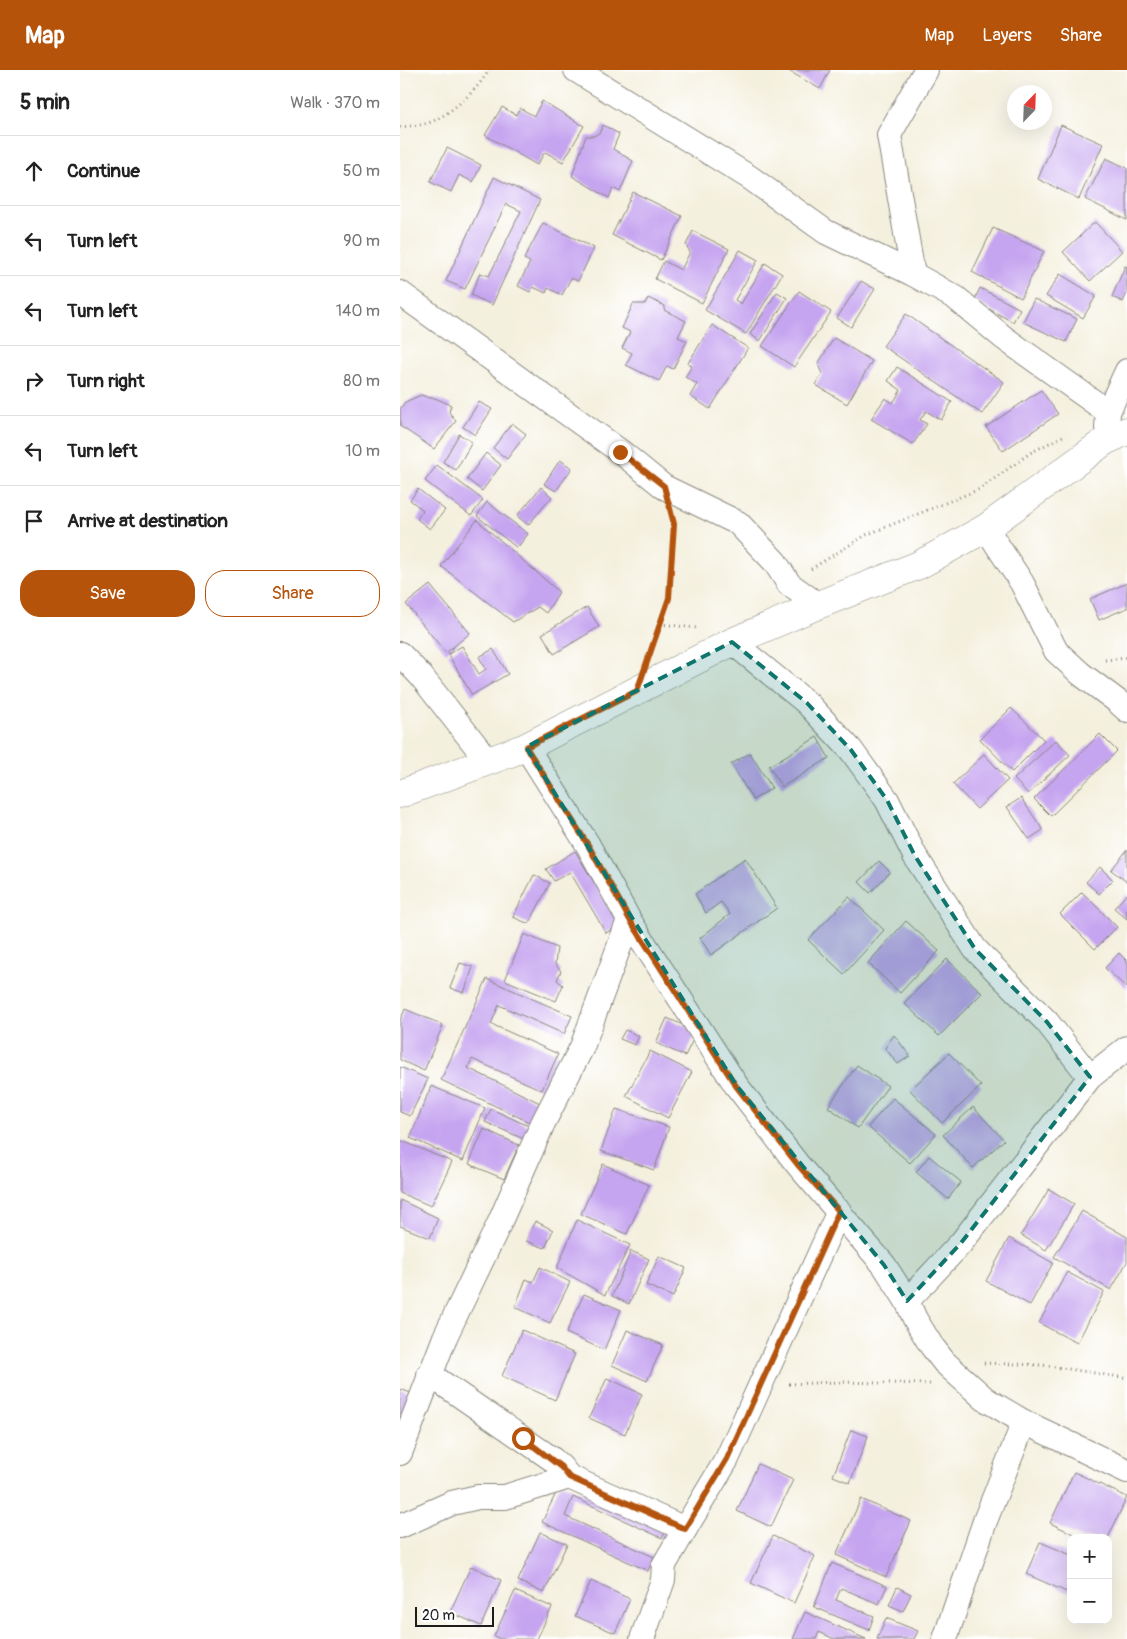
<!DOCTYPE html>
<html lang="en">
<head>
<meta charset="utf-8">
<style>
  :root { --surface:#fff; --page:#f2f2f2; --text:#222; --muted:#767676; --line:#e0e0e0; --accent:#b45309 }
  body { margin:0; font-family:Pangolin,sans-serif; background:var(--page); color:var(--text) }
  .controls { position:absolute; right:15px; bottom:15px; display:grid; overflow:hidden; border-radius:10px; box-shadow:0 5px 20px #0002 }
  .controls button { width:45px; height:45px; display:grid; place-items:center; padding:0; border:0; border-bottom:1px solid var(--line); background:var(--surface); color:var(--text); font:25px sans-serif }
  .compass { position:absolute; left:607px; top:15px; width:45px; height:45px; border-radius:50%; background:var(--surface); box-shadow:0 5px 20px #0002; rotate:23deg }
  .scale { position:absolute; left:15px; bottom:12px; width:79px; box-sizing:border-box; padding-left:5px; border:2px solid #1c1c1c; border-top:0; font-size:14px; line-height:18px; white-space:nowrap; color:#1c1c1c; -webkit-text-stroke:4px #fff; paint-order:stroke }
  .stop { position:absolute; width:15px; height:15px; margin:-11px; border:4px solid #b45309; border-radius:50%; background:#fff }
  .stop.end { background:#b45309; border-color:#fff; box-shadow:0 1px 5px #0008 }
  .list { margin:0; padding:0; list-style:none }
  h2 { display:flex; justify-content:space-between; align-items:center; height:65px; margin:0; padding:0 20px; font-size:21px }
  h2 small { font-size:16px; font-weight:400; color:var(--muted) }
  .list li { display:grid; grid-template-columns:32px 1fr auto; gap:15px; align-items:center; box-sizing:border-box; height:70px; padding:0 20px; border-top:1px solid var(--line) }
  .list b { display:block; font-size:19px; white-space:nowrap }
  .list em { font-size:16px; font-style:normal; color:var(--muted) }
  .actions { display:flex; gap:10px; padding:15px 20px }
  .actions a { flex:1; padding:11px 0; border:1px solid var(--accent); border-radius:20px; text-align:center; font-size:18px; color:var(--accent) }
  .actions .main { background:var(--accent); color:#fff }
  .icon { flex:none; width:28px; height:28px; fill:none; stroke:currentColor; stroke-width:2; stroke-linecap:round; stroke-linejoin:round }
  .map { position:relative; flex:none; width:727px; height:1569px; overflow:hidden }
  header { display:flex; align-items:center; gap:30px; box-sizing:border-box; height:70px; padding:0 25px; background:var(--accent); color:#fff }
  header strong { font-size:24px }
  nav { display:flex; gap:28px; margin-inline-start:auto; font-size:18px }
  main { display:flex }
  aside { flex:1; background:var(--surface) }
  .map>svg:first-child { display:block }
  .building { fill:#c6a5f0 }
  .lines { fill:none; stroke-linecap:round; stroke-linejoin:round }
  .minor-casing { stroke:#88867d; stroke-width:26 }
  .tertiary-casing { stroke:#88867d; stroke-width:29 }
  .path { stroke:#88867d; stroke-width:3; stroke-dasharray:1 4; stroke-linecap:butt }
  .minor { stroke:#fff; stroke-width:24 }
  .tertiary { stroke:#fff; stroke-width:28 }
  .route { stroke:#b45309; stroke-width:6 }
  .marked { fill:#0f766e; fill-opacity:0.2; stroke:#0f766e; stroke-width:4; stroke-dasharray:10 6; stroke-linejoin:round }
</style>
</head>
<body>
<header>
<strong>Map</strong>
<nav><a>Map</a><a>Layers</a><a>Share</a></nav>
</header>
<main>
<aside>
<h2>5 min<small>Walk · 370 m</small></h2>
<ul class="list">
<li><svg class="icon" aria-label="ahead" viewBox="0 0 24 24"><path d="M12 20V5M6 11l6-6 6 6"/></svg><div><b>Continue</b></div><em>50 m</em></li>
<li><svg class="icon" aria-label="left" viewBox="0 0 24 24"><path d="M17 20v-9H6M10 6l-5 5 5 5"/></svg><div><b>Turn left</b></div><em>90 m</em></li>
<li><svg class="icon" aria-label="left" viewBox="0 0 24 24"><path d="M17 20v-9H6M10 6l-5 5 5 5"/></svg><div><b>Turn left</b></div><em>140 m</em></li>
<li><svg class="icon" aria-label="right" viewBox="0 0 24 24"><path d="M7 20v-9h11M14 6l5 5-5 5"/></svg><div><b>Turn right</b></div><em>80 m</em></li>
<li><svg class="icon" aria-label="left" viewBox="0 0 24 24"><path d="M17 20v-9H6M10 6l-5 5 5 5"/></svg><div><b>Turn left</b></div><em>10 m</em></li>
<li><svg class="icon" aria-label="arrive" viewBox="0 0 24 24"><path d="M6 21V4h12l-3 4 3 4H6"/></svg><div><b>Arrive at destination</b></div></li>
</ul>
<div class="actions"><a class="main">Save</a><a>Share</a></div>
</aside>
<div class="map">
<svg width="727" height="1569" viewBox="0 0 727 1569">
  <rect width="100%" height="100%" fill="#fff"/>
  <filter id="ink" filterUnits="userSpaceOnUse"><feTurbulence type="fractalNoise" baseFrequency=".02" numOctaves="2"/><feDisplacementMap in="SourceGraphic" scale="10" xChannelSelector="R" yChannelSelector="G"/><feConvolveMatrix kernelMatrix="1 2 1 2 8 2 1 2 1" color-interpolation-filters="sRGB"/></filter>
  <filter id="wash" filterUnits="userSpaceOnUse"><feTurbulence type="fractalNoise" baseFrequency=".0096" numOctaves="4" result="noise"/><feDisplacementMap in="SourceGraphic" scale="20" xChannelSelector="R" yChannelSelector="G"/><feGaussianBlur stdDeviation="1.12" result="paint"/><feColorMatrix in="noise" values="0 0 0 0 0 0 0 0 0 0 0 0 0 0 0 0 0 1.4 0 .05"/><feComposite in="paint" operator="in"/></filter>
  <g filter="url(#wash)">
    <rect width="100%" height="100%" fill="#f4f0de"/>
    <g id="blocks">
      <g class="building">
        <path d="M387 0H430L420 19Z"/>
        <path d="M142 31 184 56 163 92 145 82 137 95 85 65 102 37 116 45 120 38 134 46Z"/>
        <path d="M203 55 219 64 213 79 233 91 220 122 213 118 209 128 172 106 186 66H194L200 62Z"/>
        <path d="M661 55 703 74 679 129 638 109Z"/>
        <path d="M47 78 81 95 73 112 59 105 51 122 30 112Z"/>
        <path d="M706 88 727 98V150L685 129Z"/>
        <path d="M94 107 140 130 92 235 71 225 80 203 89 206 121 141 106 134 65 219 46 211Z"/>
        <path d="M233 122 282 146 261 190 212 165Z"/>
        <path d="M695 152 722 181 690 211 663 182Z"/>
        <path d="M143 153 194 178 178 211 171 208 162 225 148 218 146 223 133 217 130 222 118 216 130 192 124 189Z"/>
        <path d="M593 158 644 181 621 228 572 202Z"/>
        <path d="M293 161 329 179 302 233 255 209 264 191 281 200 290 182 286 175Z"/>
        <path d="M340 180 358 190 335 230 341 234 365 193 382 204 346 264 305 240Z"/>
        <path d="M725 196 727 197V223L723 232 712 227Z"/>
        <path d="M660 204 696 226 683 248 646 226Z"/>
        <path d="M461 211 475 219 451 257 437 248Z"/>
        <path d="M580 218 620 239 613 252 574 231Z"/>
        <path d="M399 221 431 242 394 297 362 276Z"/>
        <path d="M377 222 387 228 360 271 350 264Z"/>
        <path d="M248 228 265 236 264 240 286 251 278 267 287 271 273 299 267 296 259 311 226 295 232 283 222 278 230 262 222 258 233 234H245Z"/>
        <path d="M634 229 677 249 666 272 623 252Z"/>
        <path d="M506 244 604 312 582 344 483 276Z"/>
        <path d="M312 255 348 278 310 339 290 326 297 314 285 307 292 296 288 293Z"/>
        <path d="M434 268 472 291 447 334 416 315 422 304 418 294Z"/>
        <path d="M497 297 552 332 541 350 526 341 520 350 527 354 513 374 471 349 485 328 493 333 501 320 488 311Z"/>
        <path d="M641 320 658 344 603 381 586 357Z"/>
        <path d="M21 325 30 328H35L51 335 49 342 56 351 34 379 0 356V339L5 332Z"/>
        <path d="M79 332 92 339 75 365 63 357Z"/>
        <path d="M112 353 126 364 107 389 93 378Z"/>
        <path d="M59 364 72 372 56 400 43 392Z"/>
        <path d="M86 383 101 395 82 421 67 409Z"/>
        <path d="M160 390 172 398 156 421 144 414Z"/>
        <path d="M37 395 83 430 71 446 25 411Z"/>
        <path d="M141 417 152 427 128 455 117 446Z"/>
        <path d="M18 419 45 440 30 459 17 449 23 440 10 430Z"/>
        <path d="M87 432 128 464 117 478 77 446Z"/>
        <path d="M77 450 159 522 146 543 138 537 113 552 41 496Z"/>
        <path d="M727 513V538L699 550 690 529Z"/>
        <path d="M30 515 70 563 46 583 6 534Z"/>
        <path d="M187 537 199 557 154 584 142 564Z"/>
        <path d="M62 576 79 604 86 599 79 587 93 579 108 604 72 625 48 584Z"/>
        <path d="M611 638 644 670 612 702 580 669Z"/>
        <path d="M700 664 717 681 651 746 634 729Z"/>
        <path d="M417 667 429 688 382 717 369 696Z"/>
        <path d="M656 670 670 685 628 724 614 709Z"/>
        <path d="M350 683 372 718 353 730 331 694Z"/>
        <path d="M584 684 608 710 577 739 553 714Z"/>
        <path d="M621 728 643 760 629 769 607 737Z"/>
        <path d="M727 780V812L711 800Z"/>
        <path d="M175 781 220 855 206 863 170 802 154 811 146 799Z"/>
        <path d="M345 788 377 838 311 885 300 868 330 844 321 832 306 843 295 824Z"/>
        <path d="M479 791 490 802 470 823 459 812Z"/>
        <path d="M700 797 713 810 699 824 686 812Z"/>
        <path d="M134 805 150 813 129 854 113 847Z"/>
        <path d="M682 822 717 857 695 879 660 844Z"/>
        <path d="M727 824V849L714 838Z"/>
        <path d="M449 827 484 860 444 904 408 870Z"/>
        <path d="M506 851 539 881 500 923 468 893Z"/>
        <path d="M124 864 157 878 155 894 161 901 157 910 163 915 156 931 105 910Z"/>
        <path d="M719 883 727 891V918L705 898Z"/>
        <path d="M547 889 582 923 539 966 504 933Z"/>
        <path d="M60 893 73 897 64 923 50 918Z"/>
        <path d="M87 909 172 946 164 964 99 935 91 954 158 984 142 1020 72 989 68 998 140 1033 131 1053 41 1010Z"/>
        <path d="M5 939 43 955 24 1001 0 990V951Z"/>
        <path d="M267 948 297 961 285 986 256 973Z"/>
        <path d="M225 960 239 966 235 975 220 969Z"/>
        <path d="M494 965 510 986 498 994 485 978Z"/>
        <path d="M250 981 292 1002 268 1048 226 1026Z"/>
        <path d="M549 983 581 1016 542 1053 510 1020Z"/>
        <path d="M457 995 488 1016 458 1058 428 1037Z"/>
        <path d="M0 997 28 1009 10 1046 0 1042Z"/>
        <path d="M31 1016 85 1038 63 1091 10 1068Z"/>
        <path d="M493 1028 536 1064 510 1093 468 1057Z"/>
        <path d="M573 1037 604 1070 573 1098 543 1065Z"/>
        <path d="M91 1039 131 1057 126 1070 85 1052Z"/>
        <path d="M216 1039 269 1057 254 1100 201 1081Z"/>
        <path d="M84 1059 119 1075 104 1109 69 1094Z"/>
        <path d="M0 1070 52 1092 31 1136 0 1123Z"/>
        <path d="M529 1086 561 1112 548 1129 516 1102Z"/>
        <path d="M203 1094 249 1115 227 1164 181 1144Z"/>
        <path d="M649 1119 674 1134 646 1180 621 1165Z"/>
        <path d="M0 1130 38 1148 30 1168 0 1156Z"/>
        <path d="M682 1141 727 1167V1192L711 1220 654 1187Z"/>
        <path d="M177 1150 230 1175 205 1225 157 1198Z"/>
        <path d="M135 1151 153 1160 145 1178 126 1171Z"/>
        <path d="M609 1168 653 1193 630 1235 586 1211Z"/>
        <path d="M231 1181 249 1189 229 1234 212 1226Z"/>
        <path d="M259 1186 286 1198 273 1227 246 1215Z"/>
        <path d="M140 1197 170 1212 150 1253 115 1237 126 1209 133 1212Z"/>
        <path d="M667 1202 704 1222 677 1273 639 1253Z"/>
        <path d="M184 1224 221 1240 204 1280 166 1263Z"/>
        <path d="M122 1260 175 1284 155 1330 102 1306Z"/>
        <path d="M227 1260 263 1275 247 1311 212 1295Z"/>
        <path d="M207 1308 242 1324 225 1364 189 1348Z"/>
        <path d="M0 1319 11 1323 0 1350Z"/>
        <path d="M451 1360 468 1366 450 1413 433 1406Z"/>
        <path d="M358 1394 393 1410 371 1457 337 1441Z"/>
        <path d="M674 1402 727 1427 708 1468H682L650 1453Z"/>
        <path d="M161 1413 266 1461 262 1468 173 1427 165 1446 254 1487 248 1501 142 1452Z"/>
        <path d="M461 1429 511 1451 486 1507 436 1485Z"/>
        <path d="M140 1462 167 1474 144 1523 118 1511Z"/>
        <path d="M373 1466 415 1486 394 1533 351 1513Z"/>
        <path d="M640 1472 671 1485V1524L626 1504Z"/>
        <path d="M432 1493 487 1516 479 1534 441 1518 436 1530 474 1546 469 1560 414 1537Z"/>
        <path d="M71 1496 101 1510 81 1556 50 1542Z"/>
        <path d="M191 1511 230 1529 215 1563 175 1546Z"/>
        <path d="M497 1517 511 1524 503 1541 489 1535Z"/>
        <path d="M115 1521 152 1537 137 1569H100L94 1566Z"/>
        <path d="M405 1542 466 1569H434L419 1562 416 1569H393Z"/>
        <path d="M486 1548 518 1561 514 1569H477Z"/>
      </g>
    </g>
  </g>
  <g filter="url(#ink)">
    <use href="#blocks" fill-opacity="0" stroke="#88867d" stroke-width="1"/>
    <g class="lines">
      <defs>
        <g id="minor">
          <path d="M176 0 349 107 426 162 513 204 556 228 604 268 708 342"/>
          <path d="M513 204 489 65 526 0"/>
          <path d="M0 223 221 382 264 417 338 453 375 492 389 514 418 535"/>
          <path d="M707 358 708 342 727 301"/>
          <path d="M586 458 622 513 656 581 681 604 717 631 727 640"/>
          <path d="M332 572 407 633 451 680 487 730 515 786 575 879 647 952 690 1007"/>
          <path d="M0 584 21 606 88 691"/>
          <path d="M126 677 188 775 229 850 336 1015 398 1095 484 1195 507 1231 515 1249 531 1275 544 1292 585 1329 624 1352 727 1401"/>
          <path d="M507 1231 561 1173 690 1007 727 978"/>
          <path d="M29 1304 152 1389 161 1397 169 1407 285 1459 264 1495 263 1510 242 1569"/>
          <path d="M0 1383 45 1267 99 1154 143 1053 182 977 229 850"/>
          <path d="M0 1456 52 1433 78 1427H105L169 1407"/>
          <path d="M285 1459 327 1389 439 1141"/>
          <path d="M545 1569 585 1451 624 1352"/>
        </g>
        <path id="tertiary" d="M0 724 126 677 332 572 418 535 519 495 586 458 705 371 727 361"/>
      </defs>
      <use href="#minor" class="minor-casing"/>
      <use href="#tertiary" class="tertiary-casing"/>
      <g class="path">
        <path d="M0 57C8 56 16 56 24 54 45 50 79 19 89 0"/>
        <path d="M411 499 466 465 580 419 630 383 663 366"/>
        <path d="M260 554 297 558"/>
        <path d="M250 583 269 528 274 454 273 448"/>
        <path d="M705 590 727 588"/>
        <path d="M584 1293 642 1295 727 1308"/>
        <path d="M389 1314 439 1312 530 1314"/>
      </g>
      <use href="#minor" class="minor"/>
      <use href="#tertiary" class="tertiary"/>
    </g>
  </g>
  <g class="lines" filter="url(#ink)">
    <path class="route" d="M123 1368 161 1397 169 1407 285 1459 327 1389 439 1141 398 1095 336 1016 230 850 188 775 126 677 237 621 269 528 274 454 264 416 220 382"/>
  </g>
  <path class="marked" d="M332 572 407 633 451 680 487 730 515 786 575 879 647 952 690 1007 561 1173 507 1231 484 1195 336 1015 126 677Z"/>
</svg>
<div class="controls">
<button>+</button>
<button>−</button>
</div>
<svg class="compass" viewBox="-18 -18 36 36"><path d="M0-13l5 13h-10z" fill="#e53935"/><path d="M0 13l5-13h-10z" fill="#767676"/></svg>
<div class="scale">20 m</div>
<div class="stop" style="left:123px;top:1368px"></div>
<div class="stop end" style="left:220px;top:382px"></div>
</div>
</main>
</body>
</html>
